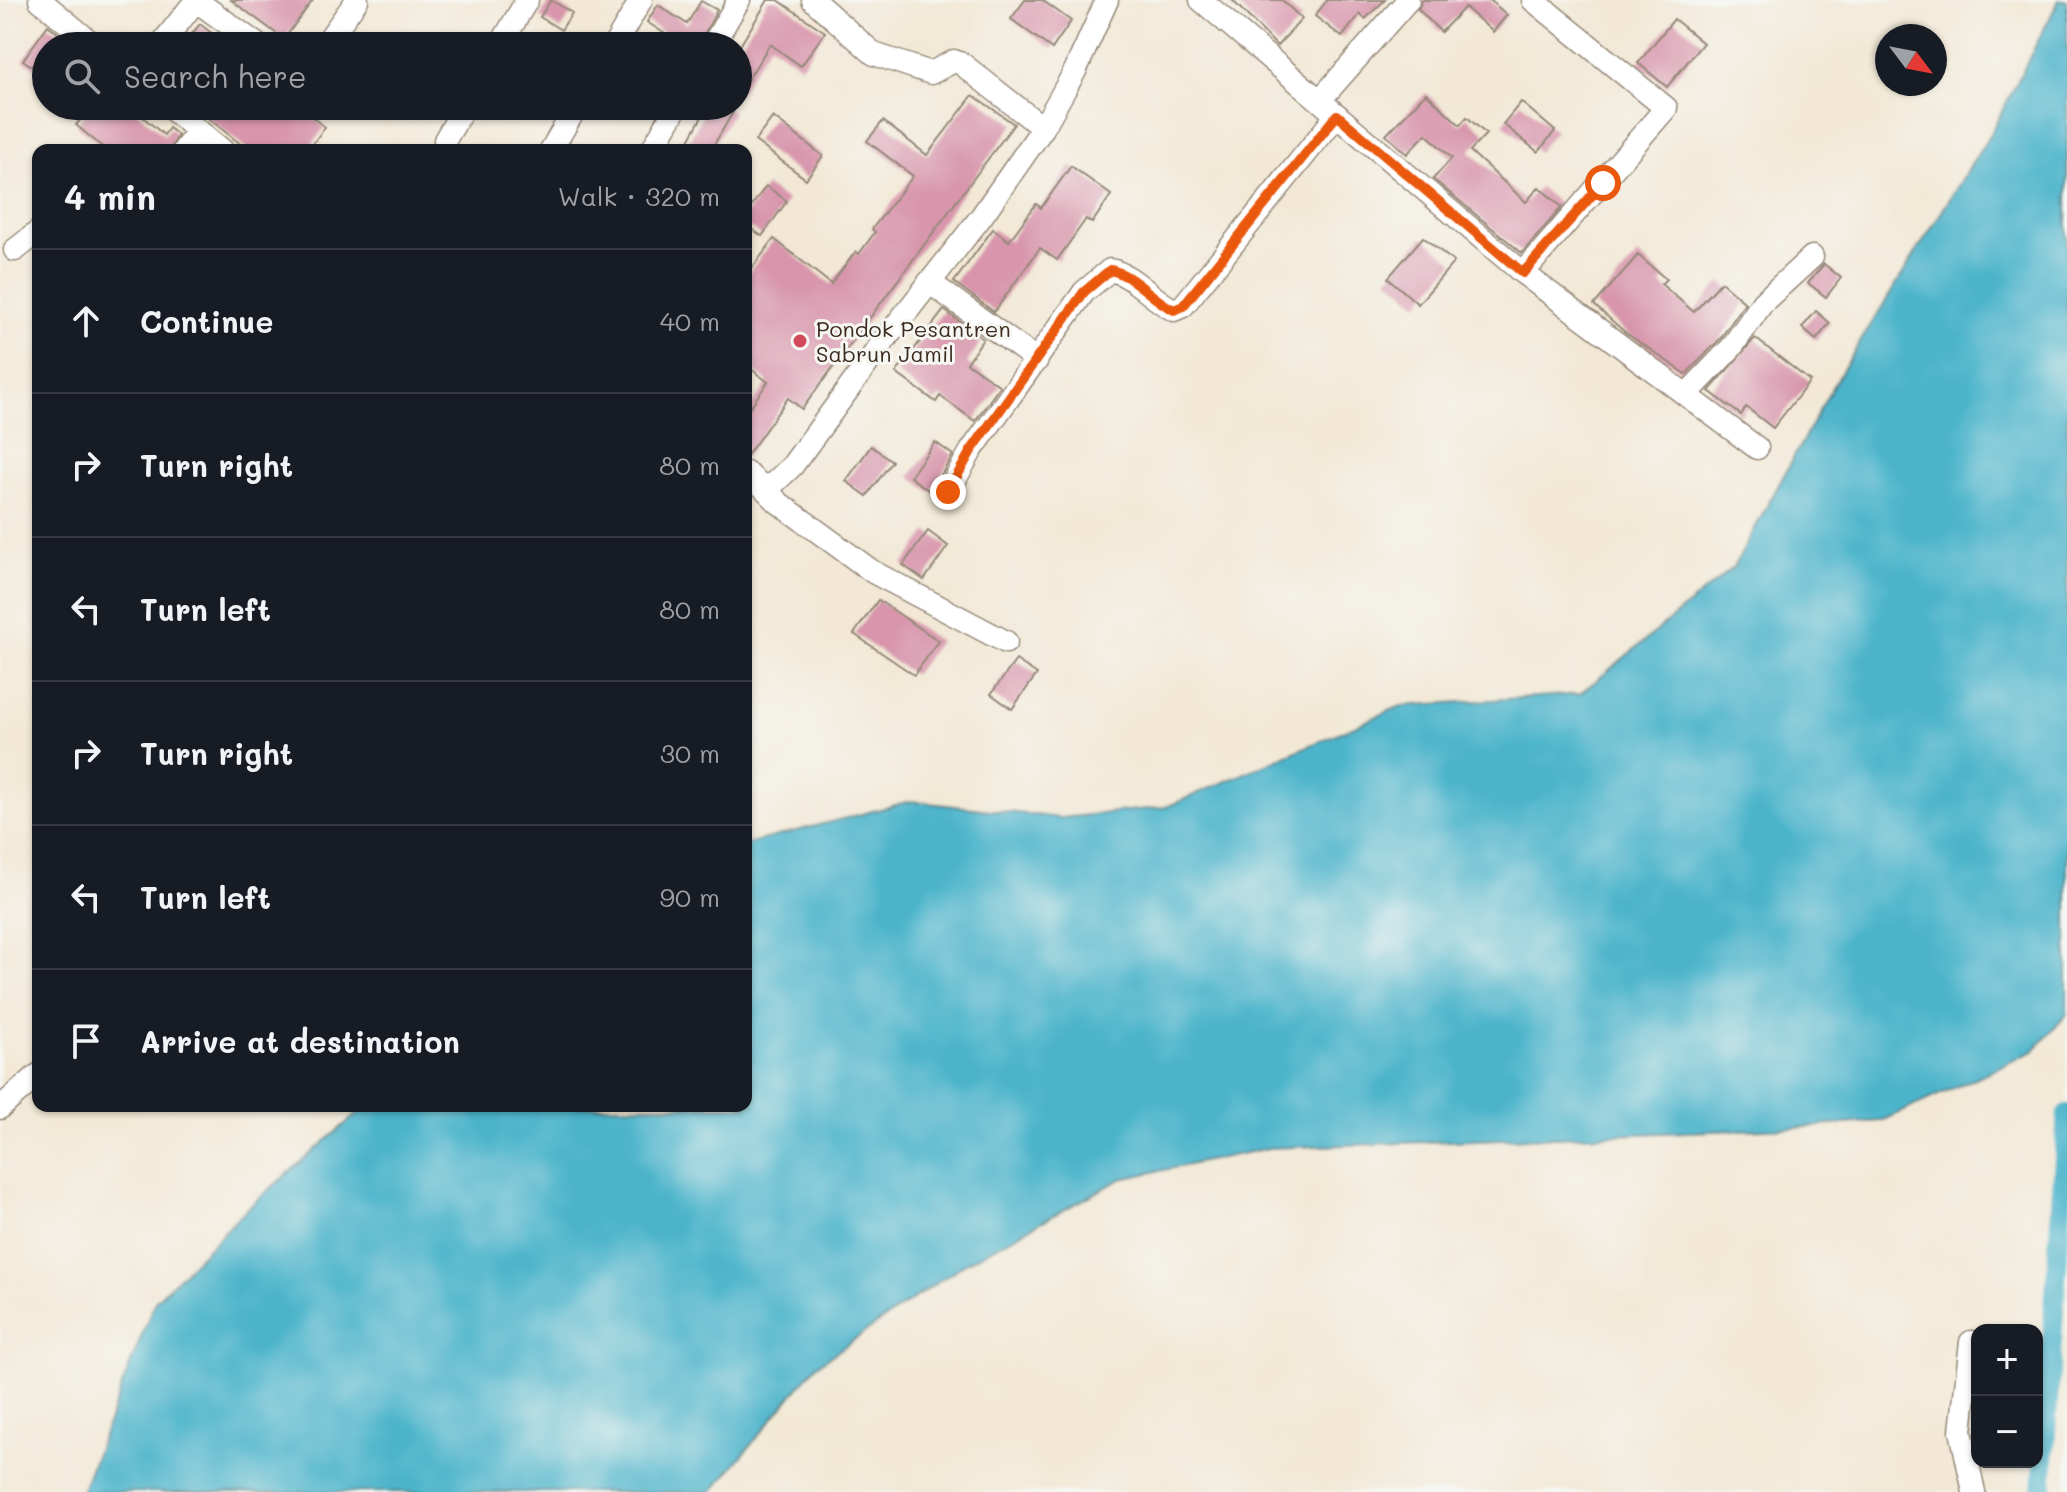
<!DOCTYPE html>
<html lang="en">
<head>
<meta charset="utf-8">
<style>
  :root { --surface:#171b24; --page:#20242c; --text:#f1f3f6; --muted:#9ea1a6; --line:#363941 }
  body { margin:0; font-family:Mali,sans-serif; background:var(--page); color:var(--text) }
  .controls { position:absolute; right:24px; bottom:24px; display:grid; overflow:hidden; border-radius:16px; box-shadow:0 2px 6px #0004 }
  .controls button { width:72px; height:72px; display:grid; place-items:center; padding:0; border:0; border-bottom:2px solid var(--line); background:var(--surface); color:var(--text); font:40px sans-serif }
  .compass { position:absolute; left:1875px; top:24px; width:72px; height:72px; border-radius:50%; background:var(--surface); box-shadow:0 2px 6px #0004; rotate:122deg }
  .stop { position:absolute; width:24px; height:24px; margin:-18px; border:6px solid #ea580c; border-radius:50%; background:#fff }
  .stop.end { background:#ea580c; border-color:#fff; box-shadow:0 2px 8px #0008 }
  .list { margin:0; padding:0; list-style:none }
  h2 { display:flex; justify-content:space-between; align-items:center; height:104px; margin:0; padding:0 32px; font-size:34px }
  h2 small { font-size:26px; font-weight:400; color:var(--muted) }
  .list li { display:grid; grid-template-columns:52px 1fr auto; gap:24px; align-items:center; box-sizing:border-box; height:144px; padding:0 32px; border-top:2px solid var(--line) }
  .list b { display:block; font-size:30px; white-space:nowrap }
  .list em { font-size:26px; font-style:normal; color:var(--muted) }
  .icon { flex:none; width:44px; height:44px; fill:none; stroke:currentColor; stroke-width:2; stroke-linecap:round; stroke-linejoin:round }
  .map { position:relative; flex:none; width:2067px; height:1492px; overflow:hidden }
  .search { position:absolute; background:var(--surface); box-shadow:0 2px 6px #0004; left:32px; top:32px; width:720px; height:88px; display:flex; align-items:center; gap:20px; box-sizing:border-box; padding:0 28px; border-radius:44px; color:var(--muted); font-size:30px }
  .panel { position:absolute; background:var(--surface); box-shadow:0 2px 6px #0004; left:32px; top:144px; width:720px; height:968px; border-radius:16px }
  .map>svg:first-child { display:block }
  .water { fill:#4cb4cb; stroke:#446f74; stroke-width:2 }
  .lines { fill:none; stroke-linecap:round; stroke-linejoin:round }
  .canal { stroke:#4cb4cb; stroke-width:20 }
  .building { fill:#d895ac }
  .street-casing { stroke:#96897a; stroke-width:25 }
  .street { stroke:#fff; stroke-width:22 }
  .route { stroke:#ea580c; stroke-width:10 }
  .poi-dot { fill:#d1495b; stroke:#f6f6f2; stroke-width:3 }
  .labels { text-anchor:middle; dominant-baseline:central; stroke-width:6; stroke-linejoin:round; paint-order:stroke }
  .poi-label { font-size:22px; fill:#3b2a1e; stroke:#f6f6f2; text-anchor:start }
</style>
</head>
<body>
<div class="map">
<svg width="2067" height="1492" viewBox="0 0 2067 1492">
  <rect width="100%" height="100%" fill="#f6f6f2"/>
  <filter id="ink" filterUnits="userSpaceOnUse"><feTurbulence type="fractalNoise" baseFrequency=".0125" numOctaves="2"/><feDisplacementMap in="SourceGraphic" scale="16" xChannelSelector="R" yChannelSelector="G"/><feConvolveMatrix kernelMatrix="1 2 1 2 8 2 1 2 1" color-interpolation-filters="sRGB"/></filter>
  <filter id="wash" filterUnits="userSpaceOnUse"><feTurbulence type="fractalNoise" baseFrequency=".006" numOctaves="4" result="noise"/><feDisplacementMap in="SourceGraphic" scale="32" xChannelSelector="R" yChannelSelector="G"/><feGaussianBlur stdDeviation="1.8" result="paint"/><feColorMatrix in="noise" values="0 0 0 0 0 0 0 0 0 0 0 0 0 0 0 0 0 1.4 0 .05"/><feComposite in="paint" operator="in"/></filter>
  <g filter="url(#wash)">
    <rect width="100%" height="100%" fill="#f2e8d5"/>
    <path class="water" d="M2059 0H2067V1014L2034 1051 1882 1121 1793 1128 1269 1148 1121 1179 967 1262 816 1366 712 1492H81L155 1301 249 1207 366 1106H746V844L911 801 1061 818 1166 807 1401 706 1580 694 1734 567 1832 387 1991 133Z"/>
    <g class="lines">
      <path class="canal" d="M2042 1492 2067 1114"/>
    </g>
    <g id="blocks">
      <g class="building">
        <path d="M231 0H313L284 39Z"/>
        <path d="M551 0 572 13 561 30 540 17Z"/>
        <path d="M768 0H778L825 32 801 66 770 44 738 95V49Z"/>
        <path d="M1025 0H1042L1071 21 1052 49 1011 19Z"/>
        <path d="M1232 0H1282L1302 19 1277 46Z"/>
        <path d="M1327 0H1385L1365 19 1360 14 1342 37 1315 16Z"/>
        <path d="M1422 0H1490L1507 15 1493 32 1465 7 1441 32 1418 9Z"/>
        <path d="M701 1 717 10 698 46H673L676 41 647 22 658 5 687 24Z"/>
        <path d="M1674 19 1703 43 1667 87 1638 63Z"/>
        <path d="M200 24 228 46H182Z"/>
        <path d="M48 25 73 46H46V76L23 60Z"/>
        <path d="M1426 93 1460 125 1467 117 1486 134 1470 151 1526 202 1539 187 1562 207 1522 253 1433 179 1452 158 1426 134 1407 154 1386 135Z"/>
        <path d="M973 95 1014 124 802 409 788 398 746 457V413L768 382 746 365V276L774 239 831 284 856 251 859 254 875 232 872 229 913 176 867 141 883 121 927 155Z"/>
        <path d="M1521 102 1555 131 1538 152 1503 124Z"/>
        <path d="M92 106H130L164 135 169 128 178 135 170 150H106L76 125Z"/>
        <path d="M193 106H297L325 127 308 150H248Z"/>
        <path d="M708 106H723L733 112 711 150 689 140Z"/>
        <path d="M773 117 823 156 806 179 755 141Z"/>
        <path d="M1071 166 1111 195 1092 223 1086 219 1057 260 1040 248 994 312 954 282 993 229 1009 241 1036 204 1041 208Z"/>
        <path d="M766 186 787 201 762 236 746 225V214Z"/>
        <path d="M1423 237 1454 262 1418 304 1388 278Z"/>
        <path d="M1638 255 1666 279 1661 284 1694 312 1721 282 1745 303 1720 339 1686 374 1626 333 1594 305Z"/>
        <path d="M1824 264 1841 278 1826 297 1808 283Z"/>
        <path d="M944 310 983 339 967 363 1000 386 975 421 940 396 936 402 896 373Z"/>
        <path d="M1816 311 1830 323 1816 340 1802 328Z"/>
        <path d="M1755 338 1810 381 1773 428 1746 407 1741 415 1709 391Z"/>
        <path d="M935 442 953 455 931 492 910 477Z"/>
        <path d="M871 446 892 461 867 496 846 481Z"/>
        <path d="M928 531 948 546 924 580 903 565Z"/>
        <path d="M878 600 939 641 914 675 854 634Z"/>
        <path d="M1016 660 1037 674 1012 709 991 694Z"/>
      </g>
    </g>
  </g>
  <g filter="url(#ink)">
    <use href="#blocks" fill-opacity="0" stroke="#96897a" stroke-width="2"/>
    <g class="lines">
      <defs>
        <g id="street">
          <path d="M40 0 95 46"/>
          <path d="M813 0 874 54 931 73 954 61 962 64 1043 128"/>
          <path d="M1201 0 1523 273 1757 448"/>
          <path d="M160 46 194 3 205 7 259 46"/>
          <path d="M324 46 357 0"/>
          <path d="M500 46 527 0"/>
          <path d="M614 46 641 0"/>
          <path d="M712 46 739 0"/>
          <path d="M1320 100 1408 0"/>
          <path d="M168 106 222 150"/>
          <path d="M445 140 465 106"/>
          <path d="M184 150 198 131"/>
          <path d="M551 150 577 106"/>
          <path d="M652 150 677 106"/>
          <path d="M15 250 38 232"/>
          <path d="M1523 273 1666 108 1533 0"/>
          <path d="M929 282 1037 360"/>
          <path d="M1686 395 1731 348 1763 302 1812 257"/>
          <path d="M746 473 762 486 773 484 792 466 883 342 981 217 1043 128 1075 71 1107 0"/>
          <path d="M762 486 779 503 873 572 1006 642"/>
          <path d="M948 492 971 451 1084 292 1110 270C1133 274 1152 300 1174 310L1183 306 1337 115"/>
          <path d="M0 1108 38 1075"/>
          <path d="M1971 1342 1961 1431 1974 1492"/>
        </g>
      </defs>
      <use href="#street" class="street-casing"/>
      <use href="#street" class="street"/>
    </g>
  </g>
  <g class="lines" filter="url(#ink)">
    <path class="route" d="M948 492 971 451 1084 292 1110 270C1133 274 1152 300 1174 310L1183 306 1337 115 1523 273 1603 183"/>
  </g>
  <circle class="poi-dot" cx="800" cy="341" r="8"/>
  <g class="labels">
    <g class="poi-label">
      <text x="816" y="328">Pondok Pesantren<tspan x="816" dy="25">Sabrun Jamil</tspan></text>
    </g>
  </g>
</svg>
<div class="controls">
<button>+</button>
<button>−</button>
</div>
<svg class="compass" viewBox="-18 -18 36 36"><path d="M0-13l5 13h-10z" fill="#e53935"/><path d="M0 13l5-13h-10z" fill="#9ea1a6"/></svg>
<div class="stop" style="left:1603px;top:183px"></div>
<div class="stop end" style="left:948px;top:492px"></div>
<div class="search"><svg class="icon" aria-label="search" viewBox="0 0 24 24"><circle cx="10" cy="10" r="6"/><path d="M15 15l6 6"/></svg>Search here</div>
<section class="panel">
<h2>4 min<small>Walk · 320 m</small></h2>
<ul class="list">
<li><svg class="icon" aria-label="ahead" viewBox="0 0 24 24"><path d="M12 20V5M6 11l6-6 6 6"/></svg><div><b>Continue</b></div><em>40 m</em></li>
<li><svg class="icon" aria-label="right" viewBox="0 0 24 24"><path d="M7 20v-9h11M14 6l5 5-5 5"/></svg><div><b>Turn right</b></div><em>80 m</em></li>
<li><svg class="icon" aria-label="left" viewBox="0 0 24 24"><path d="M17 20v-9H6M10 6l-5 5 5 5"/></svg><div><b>Turn left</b></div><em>80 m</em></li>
<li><svg class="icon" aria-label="right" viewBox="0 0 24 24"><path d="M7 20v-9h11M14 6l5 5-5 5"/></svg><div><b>Turn right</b></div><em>30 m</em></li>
<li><svg class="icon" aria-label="left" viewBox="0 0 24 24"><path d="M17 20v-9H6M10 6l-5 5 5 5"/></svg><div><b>Turn left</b></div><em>90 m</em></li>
<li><svg class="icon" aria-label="arrive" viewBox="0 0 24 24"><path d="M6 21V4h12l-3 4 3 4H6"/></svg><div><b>Arrive at destination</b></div></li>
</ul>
</section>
</div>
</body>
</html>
